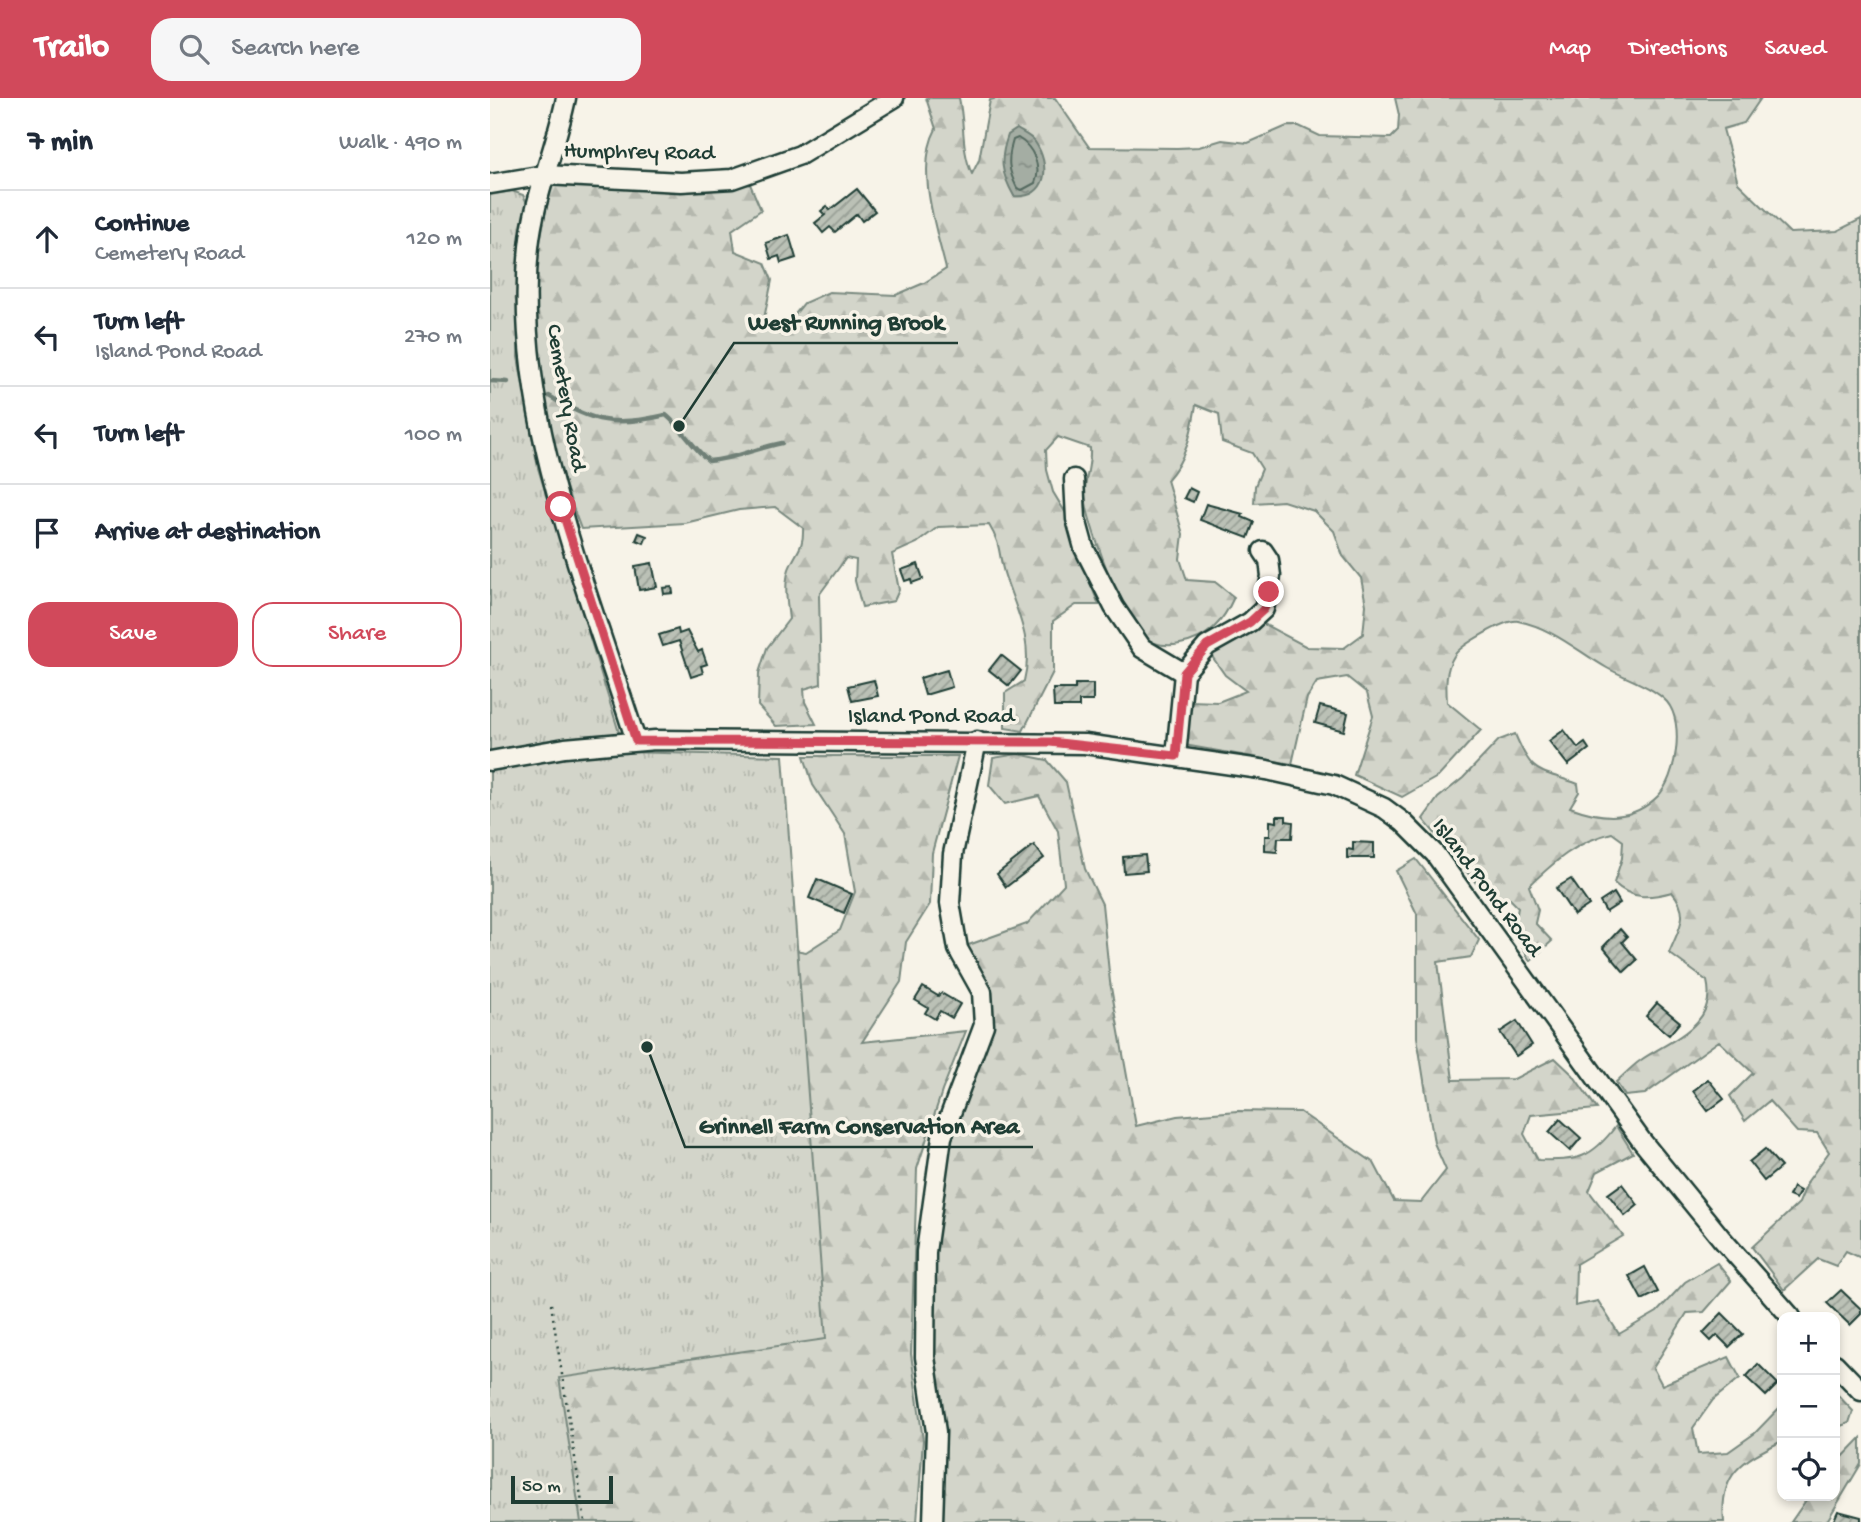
<!DOCTYPE html>
<html lang="en">
<head>
<meta charset="utf-8">
<style>
  :root { --surface:#fff; --page:#f6f6f7; --text:#1f2937; --muted:#747a83; --line:#e0e1e3; --accent:#d1495b }
  body { margin:0; font-family:"Gochi Hand",sans-serif; background:var(--page); color:var(--text) }
  .controls { position:absolute; right:21px; bottom:21px; display:grid; overflow:hidden; border-radius:14px; box-shadow:0 4px 10px #0003 }
  .controls button { width:63px; height:63px; display:grid; place-items:center; padding:0; border:0; border-bottom:2px solid var(--line); background:var(--surface); color:var(--text); font:35px sans-serif }
  .scale { position:absolute; left:21px; bottom:18px; width:102px; box-sizing:border-box; padding-left:7px; border:4px solid #1f3d34; border-top:0; font-size:19px; line-height:24px; white-space:nowrap; color:#1f3d34; -webkit-text-stroke:5px #f7f3e8; paint-order:stroke }
  .stop { position:absolute; width:21px; height:21px; margin:-16px; border:5px solid #d1495b; border-radius:50%; background:#fff }
  .stop.end { background:#d1495b; border-color:#fff; box-shadow:0 2px 7px #0008 }
  .list { margin:0; padding:0; list-style:none }
  h2 { display:flex; justify-content:space-between; align-items:center; height:91px; margin:0; padding:0 28px; font-size:30px }
  h2 small { font-size:23px; font-weight:400; color:var(--muted) }
  .list li { display:grid; grid-template-columns:46px 1fr auto; gap:21px; align-items:center; box-sizing:border-box; height:98px; padding:0 28px; border-top:2px solid var(--line) }
  .list b { display:block; font-size:26px; white-space:nowrap }
  .list p { margin:0; font-size:23px; white-space:nowrap; color:var(--muted) }
  .list em { font-size:23px; font-style:normal; color:var(--muted) }
  .actions { display:flex; gap:14px; padding:21px 28px }
  .actions a { flex:1; padding:16px 0; border:2px solid var(--accent); border-radius:21px; text-align:center; font-size:24px; color:var(--accent) }
  .actions .main { background:var(--accent); color:#fff }
  .icon { flex:none; width:38px; height:38px; fill:none; stroke:currentColor; stroke-width:2; stroke-linecap:round; stroke-linejoin:round }
  .map { position:relative; flex:none; width:1371px; height:1424px; overflow:hidden }
  header { display:flex; align-items:center; gap:42px; box-sizing:border-box; height:98px; padding:0 35px; background:var(--accent); color:#fff }
  header strong { font-size:33px }
  nav { display:flex; gap:38px; margin-inline-start:auto; font-size:24px }
  .search { width:490px; height:63px; background:var(--page); display:flex; align-items:center; gap:18px; box-sizing:border-box; padding:0 24px; border-radius:21px; color:var(--muted); font-size:26px }
  main { display:flex }
  aside { flex:1; background:var(--surface) }
  .map>svg:first-child { display:block }
  .forest { fill:url(#forest-firs); stroke:#79897f; stroke-width:2 }
  .park { fill:url(#park-tufts); stroke:#79897f; stroke-width:2 }
  .water { fill:url(#water-ripples); stroke:#6f8077; stroke-width:2 }
  .lines { fill:none; stroke-linecap:round; stroke-linejoin:round }
  .shore { stroke:#546a60; stroke-width:2 }
  .stream { stroke:#6f8077; stroke-width:4.5 }
  .building { fill:url(#building-hatch); stroke:#1f3d34; stroke-width:2 }
  .minor-casing { stroke:#1f3d34; stroke-width:23 }
  .path { stroke:#1f3d34; stroke-width:2.5; stroke-dasharray:2 5; stroke-linecap:butt }
  .minor { stroke:#f7f3e8; stroke-width:18 }
  .route { stroke:#d1495b; stroke-width:9 }
  .labels { text-anchor:middle; dominant-baseline:central; stroke-width:7; stroke-linejoin:round; paint-order:stroke }
  .street-label { font-size:23px; fill:#1f3d34; stroke:#f7f3e8 }
  .leader { fill:none; stroke:#1f3d34; stroke-width:2.5 }
  .callout-dot { fill:#1f3d34; stroke:#f7f3e8; stroke-width:2.5 }
  .callout-label { font-size:24px; text-anchor:middle; font-weight:bold; fill:#1f3d34; stroke:#f7f3e8; stroke-width:7; stroke-linejoin:round; paint-order:stroke }
</style>
</head>
<body>
<header>
<strong>Trailo</strong>
<div class="search"><svg class="icon" aria-label="search" viewBox="0 0 24 24"><circle cx="10" cy="10" r="6"/><path d="M15 15l6 6"/></svg>Search here</div>
<nav><a>Map</a><a>Directions</a><a>Saved</a></nav>
</header>
<main>
<aside>
<h2>7 min<small>Walk · 490 m</small></h2>
<ul class="list">
<li><svg class="icon" aria-label="ahead" viewBox="0 0 24 24"><path d="M12 20V5M6 11l6-6 6 6"/></svg><div><b>Continue</b><p>Cemetery Road</p></div><em>120 m</em></li>
<li><svg class="icon" aria-label="left" viewBox="0 0 24 24"><path d="M17 20v-9H6M10 6l-5 5 5 5"/></svg><div><b>Turn left</b><p>Island Pond Road</p></div><em>270 m</em></li>
<li><svg class="icon" aria-label="left" viewBox="0 0 24 24"><path d="M17 20v-9H6M10 6l-5 5 5 5"/></svg><div><b>Turn left</b></div><em>100 m</em></li>
<li><svg class="icon" aria-label="arrive" viewBox="0 0 24 24"><path d="M6 21V4h12l-3 4 3 4H6"/></svg><div><b>Arrive at destination</b></div></li>
</ul>
<div class="actions"><a class="main">Save</a><a>Share</a></div>
</aside>
<div class="map">
<svg width="1371" height="1424" viewBox="0 0 1371 1424">
  <defs>
    <pattern id="forest-firs" width="22" height="20" patternUnits="userSpaceOnUse" patternTransform="scale(1.75)"><rect width="22" height="20" fill="#d3d5ca"/><path d="M5 1l3.5 6h-7zM16 11l3.5 6h-7z" fill="#b5b8ae"/></pattern>
    <pattern id="park-tufts" width="24" height="20" patternUnits="userSpaceOnUse" patternTransform="scale(1.75)"><rect width="24" height="20" fill="#d3d5ca"/><path d="M3 7l-1-3M5 7V3M7 7l1-3M15 17l-1-3M17 17v-4M19 17l1-3" fill="none" stroke="#b5b8ae"/></pattern>
    <pattern id="water-ripples" width="26" height="14" patternUnits="userSpaceOnUse" patternTransform="scale(1.75)"><rect width="26" height="14" fill="#a4ada3"/><path d="M2 4q2-2 4 0t4 0M15 11q2-2 4 0t4 0" fill="none" stroke="#858e86"/></pattern>
    <pattern id="building-hatch" width="6" height="6" patternUnits="userSpaceOnUse" patternTransform="scale(1.75)"><rect width="6" height="6" fill="#bbc1b6"/><path d="M-1 1l2-2M0 6l6-6M5 7l2-2" fill="none" stroke="#979e95"/></pattern>
  </defs>
  <rect width="100%" height="100%" fill="#f7f3e8"/>
  <filter id="ink" filterUnits="userSpaceOnUse"><feTurbulence type="fractalNoise" baseFrequency=".0143" numOctaves="2"/><feDisplacementMap in="SourceGraphic" scale="14" xChannelSelector="R" yChannelSelector="G"/><feConvolveMatrix kernelMatrix="1 2 1 2 8 2 1 2 1" color-interpolation-filters="sRGB"/></filter>
  <g filter="url(#ink)">
    <g class="forest">
      <path d="M436 0H469C475 26 471 52 482 76L489 62 500 2 507 0H565L599 49 687 50 709 49 732 42 758 45 797 28H809L830 38 901 40 908 33 909 17 905 0H1271L1254 25 1233 31 1248 85 1300 135 1347 133 1371 121V1160L1356 1153 1346 1168 1328 1161 1294 1192 1262 1149 1309 1105 1318 1083 1339 1054 1327 1035 1307 1034 1279 1003 1255 1023 1240 998 1263 975 1229 943 1155 996 1135 998 1126 984C1134 977 1142 968 1151 962 1180 942 1228 927 1217 883L1179 855C1189 830 1201 816 1182 794 1160 800 1142 802 1124 785L1132 760 1133 743 1122 735C1087 743 1064 764 1039 788L1048 812 1045 825 1062 843 1040 863 1024 834 1028 809 1020 801 1005 808 933 721 948 700 973 680 1009 642 1025 636C1043 679 1048 671 1088 686L1089 694 1080 709C1112 721 1142 724 1168 698 1186 680 1195 625 1177 604 1162 588 1135 580 1117 570 1087 553 1063 530 1028 523 1016 521 970 547 964 558 955 572 956 588 957 604L991 632 949 678 912 699 864 677 883 618 877 595 857 579 827 584 817 600 802 666 694 647 700 603 728 604 756 593 735 577 721 557 770 524 817 549 854 550 873 536 876 507 871 480 853 458 844 433 824 413 793 403 764 405 765 388 772 371 762 355 732 344 729 316 706 307C701 336 697 360 677 382L693 436 690 461 697 482 725 484 744 499C733 524 718 541 690 546 672 550 653 544 643 529 629 507 593 416 595 392 596 377 601 366 600 350L568 339 556 352 557 372 563 394 578 419 590 460 609 507H586L563 523V574L533 633 515 630V595L534 583C544 544 527 514 515 478 508 457 512 448 499 427L448 429 427 445 402 456 409 492 404 503 372 509 365 483 366 462 356 460 329 497 331 586 314 591 315 604 326 626 286 628 268 608 269 575 277 550 299 521C297 505 294 487 299 471 306 453 314 451 313 430L285 409 249 412 195 425 91 431C57 344 37 252 48 158 51 134 57 109 62 84L209 93 260 86 271 112 242 132 245 153 275 165 282 182 272 230 289 236 314 205 339 194 406 197 434 185 456 171C446 130 425 69 446 31Z"/>
      <path d="M528 656 557 662 576 684 595 771 612 806 620 884 646 1028 687 1018 748 1013 810 1014 884 1065 904 1103 931 1104 956 1072 944 1045 927 939V816L906 773 926 761 989 842 981 859 948 864 963 982 1024 981 1065 960 1083 977 1107 1011 1041 1017 1034 1036 1048 1062C1088 1063 1101 1061 1126 1028L1143 1055 1107 1074 1099 1093 1133 1138 1086 1166 1085 1208 1108 1203 1129 1236 1167 1214 1195 1184 1227 1165 1241 1183 1214 1214 1197 1215 1163 1270 1172 1287 1239 1259 1250 1280 1223 1302 1203 1330 1208 1356 1238 1354 1265 1335 1292 1307V1343C1252 1363 1229 1375 1234 1424H451L441 1241 442 1159 452 1082 467 1008 497 936 473 849 537 826 574 786 568 733 549 698 515 706 499 687 503 660Z"/>
      <path d="M314 658H468L442 755 440 806 416 844 411 884 372 944 476 933 452 993 427 1071 421 1256 433 1342 427 1424H80L0 685 294 850 316 854 350 832 365 794 355 736 323 687Z"/>
      <path d="M1345 1294 1363 1313 1359 1325 1345 1330Z"/>
      <path d="M1371 1340V1366L1337 1423 1301 1424 1319 1398H1345V1367Z"/>
    </g>
    <path class="park" d="M22 93 33 97 40 111 31 151 28 259 48 370 135 654 293 658 336 1241 69 1280 91 1424H0V97Z"/>
    <path class="water" d="M527 31C533 35 541 38 545 44 561 67 558 101 524 98 511 75 509 62 518 37Z"/>
    <g class="lines">
      <path class="shore" d="M528 40C543 49 552 68 545 85L532 92 527 90C518 72 517 62 523 42Z"/>
      <g class="stream">
        <path d="M0 283 18 284"/>
        <path d="M59 298C103 325 125 329 176 317 193 331 202 349 219 363 246 361 266 350 292 345"/>
      </g>
    </g>
    <g class="building">
      <path d="M367 91 385 113 372 123 367 116 345 134 340 129 333 135 325 125 335 117 331 113 337 108 340 112Z"/>
      <path d="M299 137 306 160 291 165 289 158 281 161 276 145Z"/>
      <path d="M699 390 707 394 703 404 694 400Z"/>
      <path d="M716 406 753 416 752 419 764 424 758 440 710 422Z"/>
      <path d="M149 435 157 438 154 445 146 442Z"/>
      <path d="M162 465 167 489 149 492 145 468Z"/>
      <path d="M428 466 433 481 422 485 421 481 415 483 411 472Z"/>
      <path d="M182 489 183 495 174 496 173 490Z"/>
      <path d="M188 531 189 536 197 533 208 554 212 552 217 566 211 568 213 575 201 579 189 543 173 548 169 537Z"/>
      <path d="M511 557 531 573 519 588 499 572Z"/>
      <path d="M457 572 462 589 435 597 430 580Z"/>
      <path d="M384 582 388 598 362 603 358 588Z"/>
      <path d="M585 586H603V603H589V609H564L563 591H585Z"/>
      <path d="M830 608 858 615 854 633 825 625Z"/>
      <path d="M1074 632 1088 650 1095 645 1099 651 1078 667 1059 643Z"/>
      <path d="M787 718H796V723L803 724 802 740H788L787 754 775 753V738H780V723L787 724Z"/>
      <path d="M863 744 884 745V760H857V751L863 752Z"/>
      <path d="M544 747 554 760 516 789 507 776Z"/>
      <path d="M655 757 657 773 634 775 633 759Z"/>
      <path d="M327 781 362 796 354 815 319 800Z"/>
      <path d="M1081 781 1099 807 1084 817 1066 790Z"/>
      <path d="M1124 795 1130 805 1116 814 1110 804Z"/>
      <path d="M1130 831 1137 839 1132 844 1147 862 1134 874 1113 849Z"/>
      <path d="M433 889 448 898 451 895 470 906 462 920 450 913 445 921 435 915 438 910 425 902Z"/>
      <path d="M1167 905 1190 924 1179 937 1156 918Z"/>
      <path d="M1027 923 1042 947 1026 958 1010 934Z"/>
      <path d="M1218 981 1234 1001 1218 1013 1203 993Z"/>
      <path d="M1070 1021 1091 1040 1080 1053 1059 1034Z"/>
      <path d="M1275 1051 1291 1069 1274 1083 1259 1064Z"/>
      <path d="M1132 1086 1148 1107 1135 1118 1118 1096Z"/>
      <path d="M1303 1089 1310 1093 1306 1101 1299 1098Z"/>
      <path d="M1155 1169 1168 1194 1152 1202 1139 1178Z"/>
      <path d="M1351 1192 1371 1211V1216L1360 1227 1337 1205Z"/>
      <path d="M1232 1215 1253 1236 1239 1249 1227 1237 1221 1243 1213 1235Z"/>
      <path d="M1268 1266 1288 1286 1276 1298 1256 1279Z"/>
      <path d="M1348 1413 1371 1419V1424H1343Z"/>
    </g>
    <g class="lines">
      <defs>
        <g id="minor">
          <path d="M76 0C66 50 44 98 39 149 22 314 97 488 146 643"/>
          <path d="M0 86 55 77 191 84 242 81 310 57 404 0"/>
          <path d="M584 381 586 421 594 450 624 509 652 550 694 575"/>
          <path d="M686 658 694 575 717 548 760 524 774 511 781 478 779 462 773 453"/>
          <path d="M0 663 75 650 165 642 595 646 777 672 844 687 894 710 913 724 945 756 1151 1042 1231 1140 1301 1219"/>
          <path d="M1345 1266 1371 1293"/>
          <path d="M443 1424 446 1334 435 1259 436 1154 452 1039 494 927 492 894 468 851 460 805 463 756 487 643"/>
        </g>
      </defs>
      <use href="#minor" class="minor-casing"/>
      <path class="path" d="M61 1206 95 1424"/>
      <use href="#minor" class="minor"/>
    </g>
  </g>
  <g class="lines" filter="url(#ink)">
    <path class="route" d="M71 409 146 643 560 644 686 658 694 575 717 548 760 524 774 511 779 494"/>
  </g>
  <g class="labels">
    <g class="street-label">
      <text transform="translate(149 55) rotate(1)">Humphrey Road</text>
      <text transform="translate(75 300) rotate(80)">Cemetery Road</text>
      <text x="441" y="619">Island Pond Road</text>
      <text transform="translate(996 790) rotate(53)">Island Pond Road</text>
    </g>
  </g>
  <path class="leader" d="M189 328L244 245H468M157 949L195 1049H543"/>
  <g class="callout-dot">
    <circle cx="189" cy="328" r="7"/>
    <circle cx="157" cy="949" r="7"/>
  </g>
  <g class="callout-label">
    <text x="356" y="231">West Running Brook</text>
    <text x="369" y="1035">Grinnell Farm Conservation Area</text>
  </g>
</svg>
<div class="controls">
<button>+</button>
<button>−</button>
<button><svg class="icon" aria-label="locate" viewBox="0 0 24 24"><circle cx="12" cy="12" r="6"/><path d="M12 2v4M12 18v4M2 12h4M18 12h4"/></svg></button>
</div>
<div class="scale">50 m</div>
<div class="stop" style="left:71px;top:409px"></div>
<div class="stop end" style="left:779px;top:494px"></div>
</div>
</main>
</body>
</html>
